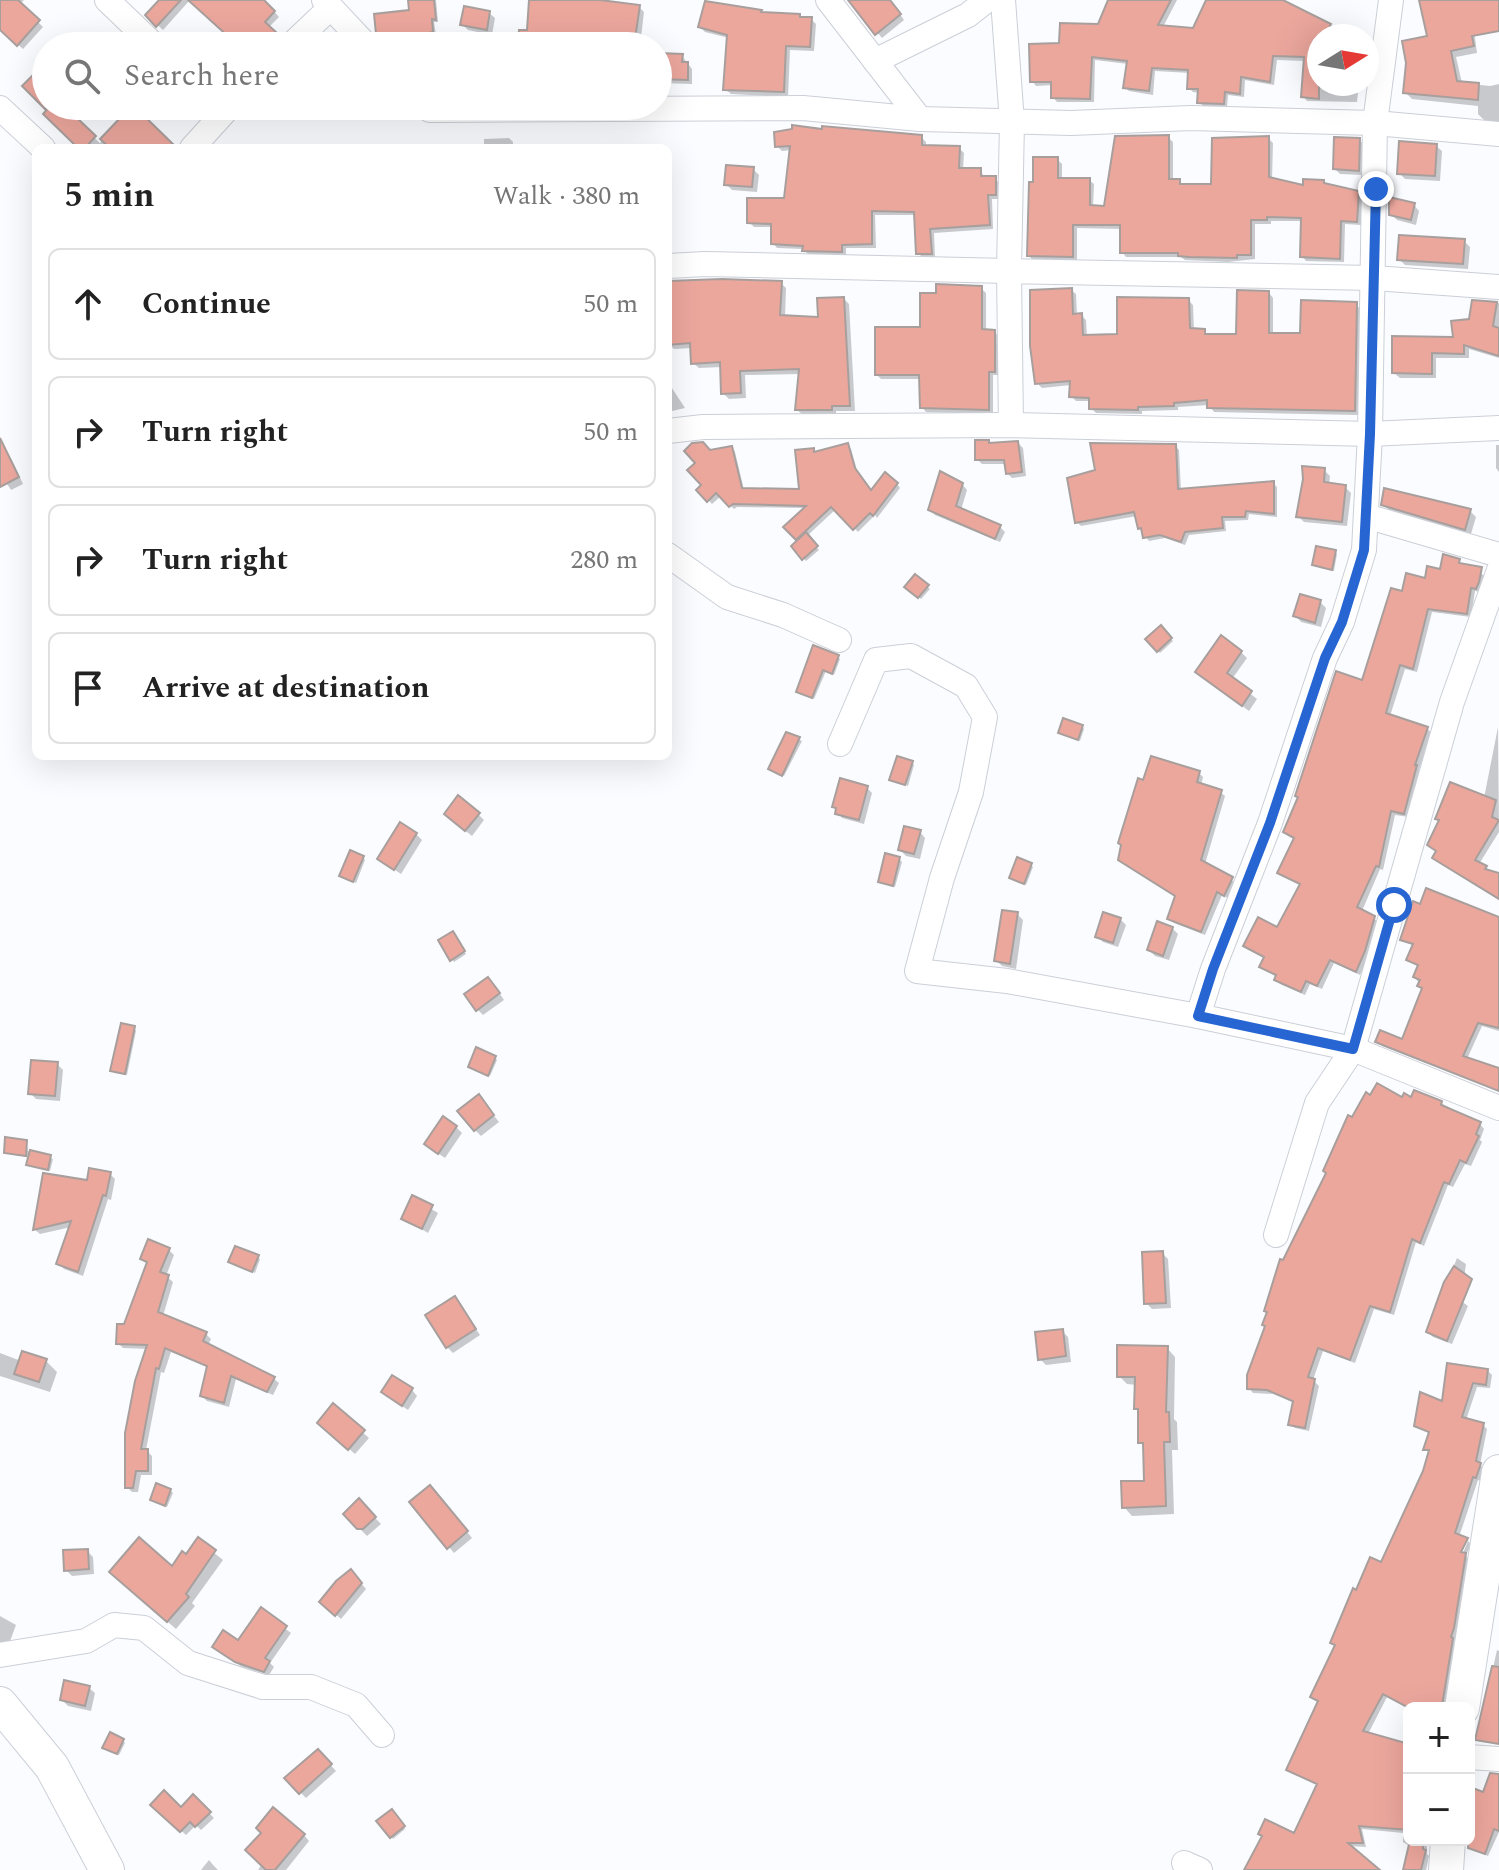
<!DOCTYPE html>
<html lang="en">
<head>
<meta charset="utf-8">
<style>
  :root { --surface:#fff; --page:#f6f6f6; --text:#222; --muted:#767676; --line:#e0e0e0 }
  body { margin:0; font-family:Spectral,serif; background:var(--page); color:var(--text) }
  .controls { position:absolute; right:24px; bottom:24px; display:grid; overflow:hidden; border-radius:12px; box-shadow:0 8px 32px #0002 }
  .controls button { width:72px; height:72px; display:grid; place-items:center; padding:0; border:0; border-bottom:2px solid var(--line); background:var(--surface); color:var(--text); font:40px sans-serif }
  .compass { position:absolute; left:1307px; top:24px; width:72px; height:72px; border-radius:50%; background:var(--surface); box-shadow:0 8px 32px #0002; rotate:79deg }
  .stop { position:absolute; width:24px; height:24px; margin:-18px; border:6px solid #2766d2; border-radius:50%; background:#fff }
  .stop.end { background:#2766d2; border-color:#fff; box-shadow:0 2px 8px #0008 }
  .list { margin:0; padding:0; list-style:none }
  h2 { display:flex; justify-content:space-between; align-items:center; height:104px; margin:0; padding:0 32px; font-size:34px }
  h2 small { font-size:26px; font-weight:400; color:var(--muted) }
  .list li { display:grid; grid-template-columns:52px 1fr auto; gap:24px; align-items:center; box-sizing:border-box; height:112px; margin:0 16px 16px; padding:0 16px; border:2px solid var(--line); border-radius:12px }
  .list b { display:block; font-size:30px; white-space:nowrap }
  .list em { font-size:26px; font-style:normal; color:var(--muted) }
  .icon { flex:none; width:44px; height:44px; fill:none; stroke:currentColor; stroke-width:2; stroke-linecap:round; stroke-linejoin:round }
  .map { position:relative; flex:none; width:1499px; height:1870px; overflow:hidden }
  .search { position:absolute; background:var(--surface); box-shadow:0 8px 32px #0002; left:32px; top:32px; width:640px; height:88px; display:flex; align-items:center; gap:20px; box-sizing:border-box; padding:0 28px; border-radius:44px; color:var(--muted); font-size:30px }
  .panel { position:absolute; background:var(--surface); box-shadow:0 8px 32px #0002; left:32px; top:144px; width:640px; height:616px; border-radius:12px }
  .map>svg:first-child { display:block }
  .shadow { fill:#0003 }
  .building { fill:#eca79d; stroke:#a89f9d; stroke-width:2 }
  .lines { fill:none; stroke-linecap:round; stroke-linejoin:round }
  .street-casing { stroke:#cbcfd7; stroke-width:26 }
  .secondary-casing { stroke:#cbcfd7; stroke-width:36 }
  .street { stroke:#fff; stroke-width:24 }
  .secondary { stroke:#fff; stroke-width:34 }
  .route { stroke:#2766d2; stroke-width:10 }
</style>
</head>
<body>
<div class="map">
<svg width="1499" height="1870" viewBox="0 0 1499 1870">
  <rect width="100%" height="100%" fill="#fafcff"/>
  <g class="shadow">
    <path d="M0 0H24L20 4 43 27 23 49 0 28Z"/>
    <path d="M162 0H264L279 17 268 28 280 40 274 46H236L233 39 190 0 163 30 147 15Z"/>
    <path d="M410 0H436L438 22H434L436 35 430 36 431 46H395L394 36H381L378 33 411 12Z"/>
    <path d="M584 0 639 7 644 12 640 46H520L529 33Z"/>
    <path d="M850 0H873L896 9 904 20 882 38Z"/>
    <path d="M1110 0H1177L1163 27 1194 30 1209 0H1279L1323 36H1319V84H1359L1357 102 1307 101 1303 96 1306 61 1277 60 1274 85 1245 80 1244 97 1228 95 1227 107 1203 106 1199 102 1200 93 1193 92 1189 88 1190 73 1155 71 1153 95 1129 91 1125 87 1128 64 1095 60 1094 102H1057L1053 97V85L1036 86 1032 81 1061 45 1099 27Z"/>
    <path d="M1421 0H1470L1477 53 1456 57 1462 83 1490 86 1499 84V122L1485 121 1478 114V106L1412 99 1405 92 1429 38Z"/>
    <path d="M489 13 495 18 492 35 468 30 462 24Z"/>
    <path d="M763 15 799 16 802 19H811L816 24 814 51 790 50 788 97 731 94 725 89 729 38 705 32 700 27Z"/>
    <path d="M1331 27 1333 32 1339 36H1327Z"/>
    <path d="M658 55 682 56 692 69V84L658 83Z"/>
    <path d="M46 65V106H94L78 123 100 143 125 116 114 106H135L134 109 177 148H81L25 86Z"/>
    <path d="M921 137 926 142V147L959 148 964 153 963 170H980L985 178H995L999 183V199H992L993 229 934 233 935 258H923L918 253 916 215H875L876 248H846V256L809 255 803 249 777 248 773 243V227H754L749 222 786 200 791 150 782 151 777 146Z"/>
    <path d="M1168 137 1173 142V181H1179L1184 186H1213L1268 138 1273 143 1272 180 1304 188 1324 182 1327 185 1358 192 1363 197 1361 225 1345 224 1344 262 1306 261 1302 256 1303 221H1271V224H1255V259L1228 262 1185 260 1181 257H1126L1122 252V229L1077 228V260H1033L1029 256 1035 184 1057 159 1062 164V180H1089L1094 184 1093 207 1106 208Z"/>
    <path d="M509 138 513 142V148H484V139Z"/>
    <path d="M1359 140 1364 144 1363 175 1340 174 1335 169Z"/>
    <path d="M448 145 451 148H430L429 146Z"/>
    <path d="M1436 146 1442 151 1440 181 1405 179 1399 173Z"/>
    <path d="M753 169 759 175 757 192 732 190 726 184Z"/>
    <path d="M1414 205 1419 211 1416 225 1397 220 1391 214Z"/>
    <path d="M1464 241 1470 247 1468 269 1405 265 1399 259Z"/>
    <path d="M668 283H781L786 288 785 317 820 320 844 299 849 304 855 411H836V415H803L797 410 801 374 745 375 746 398 729 399 723 393 722 367 699 368 693 363 692 348 674 349 668 344Z"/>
    <path d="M981 288 986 293V331H994L998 336 999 375H993V414L926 412 922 407 921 379H881L877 375 922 329Z"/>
    <path d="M1071 290 1076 294 1077 316H1082L1086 320 1087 337 1119 336 1188 300 1193 305 1194 331H1204L1209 336H1238L1269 293 1273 298V335H1302L1356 304 1360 309 1359 415 1214 412 1209 405 1178 407V410L1142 411V414L1096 413 1091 408V401H1076L1071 396V385L1042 388 1037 383Z"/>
    <path d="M1474 302 1499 303V358L1469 349V358H1436V378H1400L1394 373 1455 339 1471 321Z"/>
    <path d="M668 382 685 408 668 412Z"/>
    <path d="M988 442 991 444 1018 443 1023 448 1026 476 1012 478 1007 473 1006 464H982L977 459Z"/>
    <path d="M1496 445H1499V472L1496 468Z"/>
    <path d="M848 446 851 449 858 474 872 493 897 484 900 488 877 518 875 515 858 532 836 509 807 536 819 550 806 561 793 546 799 541 786 527 806 508 737 507 734 509 721 496 712 504 699 490 704 485 710 452 732 448 735 452 744 490 801 491 813 450 816 454Z"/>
    <path d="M1175 446 1179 450 1181 491 1273 483 1277 487V517L1249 514 1248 520 1225 521 1226 531 1189 535 1185 545 1165 538 1149 541 1139 528 1137 516 1081 526 1077 522 1097 472Z"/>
    <path d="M6 454 12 460 23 484 11 490 0 473V457Z"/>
    <path d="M1324 470 1330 476 1329 485 1345 487 1351 493 1347 526 1304 522 1298 516Z"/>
    <path d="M962 484 967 490 961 510 1000 527 1005 532 1000 542 935 515 930 510Z"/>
    <path d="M1383 504 1470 511 1476 517 1471 534 1389 510Z"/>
    <path d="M1335 552 1337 554 1334 571 1314 565Z"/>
    <path d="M1460 564 1480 572 1484 576 1481 592 1475 591 1471 617 1432 612 1417 672 1405 669 1390 716 1427 728 1431 733 1419 770 1420 771 1409 817 1395 815 1383 870 1380 869 1362 911 1379 922 1369 955 1360 975 1334 963 1322 989 1310 984 1305 995 1280 984 1276 979 1277 977 1261 967 1265 958 1246 946 1278 930 1301 885 1280 873 1295 839 1285 831 1363 682 1403 594Z"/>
    <path d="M916 577 930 589 921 599 907 587Z"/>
    <path d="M1320 602 1326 608 1321 627 1301 622 1296 616Z"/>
    <path d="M1161 628 1173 641 1160 653 1148 639Z"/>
    <path d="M1241 652 1247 658 1232 679 1257 699 1249 711 1197 672Z"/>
    <path d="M838 657 840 659 834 675 826 671 814 699 798 691Z"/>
    <path d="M1082 726 1084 729 1080 741 1060 732Z"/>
    <path d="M1498 727 1499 832 1479 864 1499 875V899L1434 858 1438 852 1440 822 1437 819 1484 798Z"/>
    <path d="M787 734 802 741 784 776 773 771Z"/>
    <path d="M912 762 914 765 908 786 892 779Z"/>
    <path d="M1199 773 1203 777 1201 785 1220 792 1225 796 1205 864 1236 883 1229 899 1222 895 1205 935 1174 923 1169 918 1177 897 1123 846Z"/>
    <path d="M867 788 872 793 864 824 842 818 834 807Z"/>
    <path d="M478 814 484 820 472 836 452 820Z"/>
    <path d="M920 832 925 838 920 859 906 856 900 850Z"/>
    <path d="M416 834 422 840 401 874 386 864Z"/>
    <path d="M363 858 365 860 356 883 344 878Z"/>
    <path d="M899 859 902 862 895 887 883 883 880 881Z"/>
    <path d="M1030 864 1033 867 1026 885 1011 878Z"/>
    <path d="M1017 914 1023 920 1016 969 1002 966 996 960Z"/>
    <path d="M1120 919 1126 925 1118 947 1103 942 1097 936Z"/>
    <path d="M1499 919V1031L1482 1026 1467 1059 1499 1070V1092L1382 1046 1378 1041 1403 1042 1423 990 1415 977 1419 967 1408 960 1414 946 1402 939Z"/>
    <path d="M1172 928 1178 934 1169 960 1155 956 1149 950Z"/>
    <path d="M455 936 466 954 454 962 452 959Z"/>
    <path d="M494 985 504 1000 483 1015 477 1009Z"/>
    <path d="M134 1028 136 1031 127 1075 115 1073 113 1070Z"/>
    <path d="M495 1058 497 1060 490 1076 473 1069Z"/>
    <path d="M57 1064 63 1070 60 1101 36 1099 30 1093Z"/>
    <path d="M1403 1099 1441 1103 1480 1124 1484 1129 1480 1140 1482 1142 1471 1166 1465 1164 1453 1187 1448 1185 1424 1246 1416 1242 1394 1315 1374 1309 1355 1363 1323 1351 1313 1380 1319 1386 1309 1431 1295 1428 1290 1424 1294 1403 1273 1394 1253 1393 1249 1388 1284 1263 1353 1120Z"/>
    <path d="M484 1103 499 1122 481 1136 475 1130Z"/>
    <path d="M456 1127 462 1133 445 1158 433 1150Z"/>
    <path d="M26 1141 28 1151 53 1159 50 1171 31 1166 28 1164 30 1157 6 1153Z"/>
    <path d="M110 1174 115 1179 111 1200 108 1199 83 1276 64 1269 59 1263 71 1227 40 1234 35 1230 45 1175 89 1183Z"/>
    <path d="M413 1198 438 1213 428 1233 403 1218Z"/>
    <path d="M169 1250 174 1255 166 1276 173 1282 163 1316 206 1334 211 1339 208 1346 273 1378 279 1383 273 1395 236 1379 229 1407 207 1401 202 1396 209 1368 171 1352 164 1373 161 1372 146 1450 152 1456V1475H141L138 1492H132L127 1487 148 1349 123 1348 118 1343 148 1265 142 1259Z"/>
    <path d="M1162 1253 1168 1259 1171 1308 1152 1309 1146 1303Z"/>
    <path d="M257 1257 260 1259 255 1273 233 1264Z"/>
    <path d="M1457 1258 1466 1264 1461 1301 1468 1306 1452 1344 1433 1337 1428 1332Z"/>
    <path d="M454 1298 480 1335 453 1353 447 1347Z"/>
    <path d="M1062 1331 1068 1337 1071 1362 1046 1365 1040 1359Z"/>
    <path d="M1167 1348 1175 1357 1174 1419 1177 1422 1178 1450H1172L1174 1514 1132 1516 1124 1507 1146 1482 1145 1446 1140 1442V1412L1136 1408 1137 1385 1127 1384 1119 1376Z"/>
    <path d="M0 1353 21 1361H46L57 1372 50 1392 0 1376Z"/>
    <path d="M1488 1371 1492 1375 1490 1388 1477 1387 1466 1420 1483 1425 1487 1429 1480 1465 1484 1469 1481 1481 1478 1480 1459 1537 1455 1561 1459 1562 1468 1541 1471 1544 1466 1556 1469 1560 1458 1633 1454 1642 1456 1644 1446 1708H1409L1387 1697 1368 1734 1409 1747V1840H1427V1854L1429 1856 1426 1870H1406L1411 1847 1403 1842V1833L1362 1829 1366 1847 1349 1846 1377 1870H1246L1295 1836 1319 1785 1288 1769 1319 1702 1312 1696 1337 1647 1357 1593 1382 1565 1425 1472 1430 1454 1426 1449 1430 1433 1416 1425Z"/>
    <path d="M412 1390 417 1396 408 1410 389 1397Z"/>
    <path d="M333 1406 369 1438 355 1454 325 1428Z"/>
    <path d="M170 1490 173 1493 167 1507 152 1500Z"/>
    <path d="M436 1493 472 1538 454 1553 449 1547Z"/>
    <path d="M359 1501 381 1524 367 1536 345 1514Z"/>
    <path d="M198 1540 223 1560 192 1603 195 1606 176 1629 119 1580 172 1569 186 1557Z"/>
    <path d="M87 1551 93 1557 94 1574 72 1576 66 1570Z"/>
    <path d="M356 1577 366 1589 341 1619 327 1607Z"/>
    <path d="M261 1610 291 1633 270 1663 274 1667 269 1675 242 1667 220 1652 238 1642Z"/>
    <path d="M0 1616 16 1625 9 1644 0 1647Z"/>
    <path d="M1497 1650 1499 1651V1745L1478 1734Z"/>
    <path d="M89 1688 95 1693 91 1711 68 1706 62 1700Z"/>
    <path d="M123 1741 125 1743 119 1755 107 1750Z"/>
    <path d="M318 1751 336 1771 306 1798 287 1779Z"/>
    <path d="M1499 1781V1832L1488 1856 1470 1848 1484 1794Z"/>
    <path d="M193 1797 214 1818 201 1830 196 1825 186 1835 153 1805 182 1809Z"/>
    <path d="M392 1812 405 1829 393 1839 379 1821Z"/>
    <path d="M264 1833 304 1835 309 1841 286 1870H258L262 1864Z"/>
    <path d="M209 1860 214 1866 218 1870H201Z"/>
  </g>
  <g class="building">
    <path d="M0 0H18L40 20 17 46 0 30Z"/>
    <path d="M159 0H181L156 27 145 15Z"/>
    <path d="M188 0H264L275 11 265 22 277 33 265 46H223L230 38Z"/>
    <path d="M408 0H434L436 20 432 19 433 32 428 33 429 44 393 46 392 34H376L374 14 409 10Z"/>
    <path d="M529 0H600L640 5 634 46H518L519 30H527Z"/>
    <path d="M848 0H890L901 14 875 35Z"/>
    <path d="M1108 0H1171L1158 25 1193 28 1206 0H1283L1331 24 1325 36H1319V99L1301 97 1304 57 1273 56 1270 82 1241 77 1240 94 1225 92 1224 104 1197 103 1198 89H1187L1188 70 1152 68 1149 91 1123 88 1127 61 1092 57 1090 99 1051 98V82H1030L1029 44 1059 43 1060 23 1098 24Z"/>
    <path d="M1419 0H1499V31L1472 36 1474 46 1451 51 1457 81 1479 83 1478 100 1403 93 1406 63 1402 41 1427 36Z"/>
    <path d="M705 1 762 10 761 12 800 14V17H812L810 47 786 46 784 92 723 90 727 35 698 27Z"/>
    <path d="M464 6 490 11 487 30 460 25Z"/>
    <path d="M658 53 683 54 682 62H688V80L658 79Z"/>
    <path d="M46 62V110L22 86Z"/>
    <path d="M50 106H85L75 116 96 136 85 148H78L43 114Z"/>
    <path d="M111 106H134L177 148H110L100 139 122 116Z"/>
    <path d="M792 125 822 129V126L922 135V145L960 146 959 168H981V176H996V195H988L990 225 930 229 932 254H916L914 212 872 211V244L842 245V252L802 251 803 246 771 244V224L747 223V198H784L790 146 775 147 774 132 792 129Z"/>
    <path d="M1169 135V179H1180V184H1211L1212 138 1269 136V177L1303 185V179L1324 180V183L1359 191 1357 222 1341 221 1340 259 1300 257 1301 218 1267 217V220H1251V255H1237V258L1189 257 1178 256V253H1120V225H1073V257L1027 256 1029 182H1033V157H1058V178H1090V205L1104 206 1115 136Z"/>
    <path d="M1334 137 1360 138 1359 171 1333 169Z"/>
    <path d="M1399 141 1437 144 1435 176 1397 174Z"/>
    <path d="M726 165 754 167 752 187 724 185Z"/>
    <path d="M1389 197 1415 203 1411 220 1389 215Z"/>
    <path d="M1399 235 1465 239 1463 264 1397 260Z"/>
    <path d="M722 279 782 281 780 315 818 317 817 298 844 297 850 406H832V410H795L799 369 740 371 741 393 721 394 720 362 691 364 690 343 668 345V281Z"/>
    <path d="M936 284 982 286V329L995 330V372H989V410L920 408 919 375H875V327H920V293H936Z"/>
    <path d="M1072 288 1073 314 1082 313 1083 335 1117 334V297L1189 298 1190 328 1205 329V334H1236L1237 290 1269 291V333H1300L1301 300 1357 302 1355 411 1207 408V400L1174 403V406L1138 407V410L1089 409V398L1069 397 1070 381 1035 384 1030 346V290Z"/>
    <path d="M1472 300 1497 302 1493 326 1499 328V356L1464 345V354L1432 353V374L1392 373V336L1453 337 1451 321 1469 319Z"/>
    <path d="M0 438 19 477 0 487Z"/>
    <path d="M975 440H989V443L1018 441 1022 472 1006 474 1004 460H975Z"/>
    <path d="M703 442 710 450 732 446 742 488 799 489 795 450 814 448V452L848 443 855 468 871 490 885 472 898 483 873 516 870 513 853 530 831 507 796 540 783 527 806 506 733 504 729 507 716 493 707 502 696 490 701 485 687 470 695 463 684 451 692 443Z"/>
    <path d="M1090 443 1176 444 1178 489 1274 481V514L1246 511 1245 517H1222L1223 528 1185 532 1181 542 1160 535 1143 538 1141 528 1138 529 1134 512 1075 523 1067 478 1095 470Z"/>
    <path d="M1302 466 1325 468 1324 482 1346 485 1342 522 1296 517 1303 479Z"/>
    <path d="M940 471 963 483 956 506 1001 525 995 539 928 510Z"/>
    <path d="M1384 488 1471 509 1465 530 1381 505Z"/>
    <path d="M806 532 818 546 802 560 791 546Z"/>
    <path d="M1316 546 1336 550 1332 570 1312 565Z"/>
    <path d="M1443 554 1460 559 1459 563 1482 567 1479 582 1476 589 1471 588 1467 614 1428 609 1413 669 1400 665 1386 713 1428 727 1415 765H1417L1404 814 1391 811 1379 867 1376 866 1357 907 1375 916 1365 951 1356 972 1330 960 1317 986 1306 981 1301 992 1274 980 1276 975 1259 967 1264 957 1243 946 1258 917 1277 927 1300 884 1277 873 1294 838 1283 832 1298 797 1295 796 1336 671 1362 680 1391 588 1402 591 1406 573 1425 578 1427 566 1440 569Z"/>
    <path d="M915 574 929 585 918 598 904 587Z"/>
    <path d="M1300 594 1321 600 1315 623 1293 616Z"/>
    <path d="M1161 625 1172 638 1157 652 1145 639Z"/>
    <path d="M1221 635 1242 651 1227 673 1252 691 1242 706 1195 672Z"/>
    <path d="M813 645 839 655 832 674 823 670 812 698 796 692Z"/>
    <path d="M1063 718 1083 725 1078 740 1058 733Z"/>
    <path d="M786 732 800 737 782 776 768 769Z"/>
    <path d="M897 756 913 761 905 785 889 780Z"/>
    <path d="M1151 756 1200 771 1197 782 1222 790 1201 860 1233 877 1224 896 1217 892 1201 932 1167 919 1175 896 1118 860 1121 845 1118 843 1138 778 1143 780Z"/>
    <path d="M840 778 868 786 859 820 835 814 836 808 832 807Z"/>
    <path d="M1450 782 1496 800 1492 817 1499 820 1475 860 1487 866 1485 869 1499 873V899L1432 858 1436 851 1427 845 1439 820 1435 819Z"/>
    <path d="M458 795 480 813 465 831 444 814Z"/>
    <path d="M400 822 417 833 394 870 377 859Z"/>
    <path d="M904 826 921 830 914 854 898 850Z"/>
    <path d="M350 850 364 856 353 882 339 876Z"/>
    <path d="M885 853 900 857 893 886 878 882Z"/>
    <path d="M1017 857 1032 863 1024 884 1009 878Z"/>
    <path d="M1426 888 1499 917V1028L1478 1023 1463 1056 1499 1068V1091L1375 1042 1380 1030 1402 1039 1422 988 1417 986 1420 980 1413 977 1418 965 1406 960 1413 944 1400 940 1413 901 1420 904Z"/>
    <path d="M1002 910 1018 912 1010 964 994 961Z"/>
    <path d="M1103 912 1121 918 1113 943 1095 937Z"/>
    <path d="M1157 921 1173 927 1163 956 1147 950Z"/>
    <path d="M453 931 465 951 450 961 438 940Z"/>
    <path d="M488 977 500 993 476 1011 464 994Z"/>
    <path d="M121 1023 135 1026 125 1074 110 1071Z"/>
    <path d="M476 1047 496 1056 488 1076 468 1067Z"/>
    <path d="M31 1060 58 1062 55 1096 28 1094Z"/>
    <path d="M1377 1083 1402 1097 1404 1093 1411 1097 1414 1090 1442 1101 1441 1105 1481 1122 1476 1134 1479 1136 1466 1163 1460 1160 1449 1184 1444 1182 1420 1243 1412 1239 1390 1312 1370 1306 1350 1360 1318 1348 1308 1377 1315 1379 1305 1428 1288 1425 1293 1401 1267 1390 1247 1389V1375L1265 1326 1262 1325 1267 1312 1264 1311 1280 1259 1283 1260 1326 1173 1323 1171 1348 1115 1352 1117 1366 1092 1370 1095Z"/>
    <path d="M479 1094 494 1115 474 1131 457 1111Z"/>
    <path d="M443 1116 457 1126 438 1154 424 1144Z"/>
    <path d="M5 1137 27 1140 26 1156 4 1153Z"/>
    <path d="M30 1150 51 1155 48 1170 26 1165Z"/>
    <path d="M89 1168 111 1172 106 1196 103 1195 78 1272 56 1264 71 1221 33 1230 43 1173 87 1180Z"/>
    <path d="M412 1195 433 1205 422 1229 401 1219Z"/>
    <path d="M148 1239 170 1248 160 1272 169 1275 158 1312 207 1332 203 1341 275 1377 267 1392 231 1376 224 1403 200 1396 207 1366 165 1348 159 1369 156 1368 141 1449H148V1471H136L133 1488H125V1433L135 1381 147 1345 116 1344 117 1324H124L147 1262 140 1259Z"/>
    <path d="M235 1246 259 1255 252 1272 228 1262Z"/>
    <path d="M1163 1251 1166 1303 1144 1304 1142 1252Z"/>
    <path d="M1454 1266 1472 1279 1447 1341 1426 1332 1444 1282Z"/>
    <path d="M455 1296 476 1329 446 1348 425 1315Z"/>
    <path d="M1063 1329 1066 1356 1038 1360 1035 1332Z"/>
    <path d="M1117 1345 1168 1346 1166 1412H1169L1170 1442H1164L1166 1506 1122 1508 1121 1481H1144L1143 1443H1138V1409H1134L1135 1377H1117Z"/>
    <path d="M22 1351 47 1359 39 1382 14 1374Z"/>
    <path d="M1447 1363 1488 1369 1486 1385 1473 1383 1462 1417 1484 1423 1476 1461 1481 1463 1476 1478 1473 1477 1455 1533 1468 1538 1461 1552 1466 1553 1454 1628 1451 1637 1453 1638 1442 1706 1441 1708H1409L1383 1694 1363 1731 1409 1744V1830L1359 1826 1363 1843H1348L1380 1870H1244L1262 1836 1258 1834 1265 1819 1294 1833 1317 1784 1286 1770 1318 1701 1310 1697 1335 1645 1330 1643 1353 1588 1356 1590 1370 1557 1381 1562 1423 1471 1429 1450H1423L1429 1432 1414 1426 1420 1392 1442 1401Z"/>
    <path d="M392 1375 413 1388 402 1406 381 1392Z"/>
    <path d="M333 1403 365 1430 348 1450 317 1423Z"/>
    <path d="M156 1483 171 1489 165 1506 150 1500Z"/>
    <path d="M430 1485 468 1531 447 1549 409 1502Z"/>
    <path d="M359 1498 376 1517 363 1529H357L343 1514Z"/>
    <path d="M139 1537 172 1566 182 1551 186 1554 198 1537 216 1550 186 1594 189 1597 167 1622 109 1572Z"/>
    <path d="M88 1549 89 1569 64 1571 63 1550Z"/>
    <path d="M351 1569 362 1583 335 1616 319 1602 336 1581Z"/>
    <path d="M261 1607 287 1626 265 1658 270 1661 264 1672 235 1662 212 1647 223 1630 238 1640Z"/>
    <path d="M1492 1666 1499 1667V1744L1475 1740Z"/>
    <path d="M64 1680 90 1686 85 1706 60 1700Z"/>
    <path d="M110 1732 124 1739 117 1754 102 1748Z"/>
    <path d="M318 1749 332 1764 299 1794 284 1778Z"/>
    <path d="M1490 1773 1499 1774V1831L1494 1829 1485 1854 1468 1848 1469 1801 1473 1788 1483 1792Z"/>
    <path d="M164 1790 181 1807 193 1794 211 1812 195 1827 190 1822 180 1832 150 1805Z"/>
    <path d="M273 1807 305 1834 275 1870H266L245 1850 261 1833 256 1828Z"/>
    <path d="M392 1809 405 1826 390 1838 376 1821Z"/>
    <path d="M1410 1840H1423V1849L1426 1850 1421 1870H1403Z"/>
  </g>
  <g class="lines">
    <defs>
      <g id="street">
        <path d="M107 0 155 46"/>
        <path d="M324 0 367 46"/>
        <path d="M828 0 920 119 1071 123 1191 118 1375 123 1499 134"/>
        <path d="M290 46 330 8"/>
        <path d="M875 61 968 15 987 0"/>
        <path d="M426 106 430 110 803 108 920 119"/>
        <path d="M0 108 43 148"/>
        <path d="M192 148 230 106"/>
        <path d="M668 266 705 264 1009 271 1012 122 1003 0"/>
        <path d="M1011 425 1009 271 1374 278 1499 287"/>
        <path d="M668 431 703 427 1011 425 1370 434 1499 428"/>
        <path d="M1366 516 1499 555"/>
        <path d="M668 555 727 597 783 615 839 640"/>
        <path d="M840 744 876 660 911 656 966 686 985 717 971 792 942 878 917 971 1007 981 1198 1016 1353 1049 1499 1108"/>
        <path d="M1198 1016 1213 969 1270 823 1325 658 1342 622 1364 550 1370 434 1375 123 1391 0"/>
        <path d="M1276 1235 1317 1103 1353 1049 1452 702 1499 570"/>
        <path d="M0 1655 86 1641 114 1625 144 1628 188 1663 263 1687H311L356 1705 382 1735"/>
        <path d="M1469 1757 1499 1759"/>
        <path d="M1184 1863 1200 1870"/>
      </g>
      <g id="secondary">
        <path d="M0 1704 52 1767 107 1870"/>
        <path d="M1462 1708 1499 1472"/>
        <path d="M1446 1870 1448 1840"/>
      </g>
    </defs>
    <use href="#street" class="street-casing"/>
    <use href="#secondary" class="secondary-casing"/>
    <use href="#street" class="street"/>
    <use href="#secondary" class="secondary"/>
  </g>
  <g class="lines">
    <path class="route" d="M1376 189 1370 434 1364 550 1342 622 1325 658 1270 823 1213 969 1198 1016 1353 1049 1394 905"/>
  </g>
</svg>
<div class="controls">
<button>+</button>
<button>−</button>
</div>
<svg class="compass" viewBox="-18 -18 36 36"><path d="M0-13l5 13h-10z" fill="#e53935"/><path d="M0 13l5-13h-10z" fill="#767676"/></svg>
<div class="stop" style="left:1394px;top:905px"></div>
<div class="stop end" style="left:1376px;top:189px"></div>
<div class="search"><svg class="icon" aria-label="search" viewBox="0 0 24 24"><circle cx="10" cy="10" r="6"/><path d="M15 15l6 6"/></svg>Search here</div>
<section class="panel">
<h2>5 min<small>Walk · 380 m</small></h2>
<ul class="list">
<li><svg class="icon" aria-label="ahead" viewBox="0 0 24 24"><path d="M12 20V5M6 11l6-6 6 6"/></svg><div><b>Continue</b></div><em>50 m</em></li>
<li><svg class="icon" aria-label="right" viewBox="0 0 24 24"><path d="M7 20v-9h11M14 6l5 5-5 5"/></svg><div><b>Turn right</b></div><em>50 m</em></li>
<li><svg class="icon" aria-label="right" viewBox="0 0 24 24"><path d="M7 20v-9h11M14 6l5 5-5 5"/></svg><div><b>Turn right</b></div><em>280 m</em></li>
<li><svg class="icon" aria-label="arrive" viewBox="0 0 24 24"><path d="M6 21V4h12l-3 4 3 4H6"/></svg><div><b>Arrive at destination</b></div></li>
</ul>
</section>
</div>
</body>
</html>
